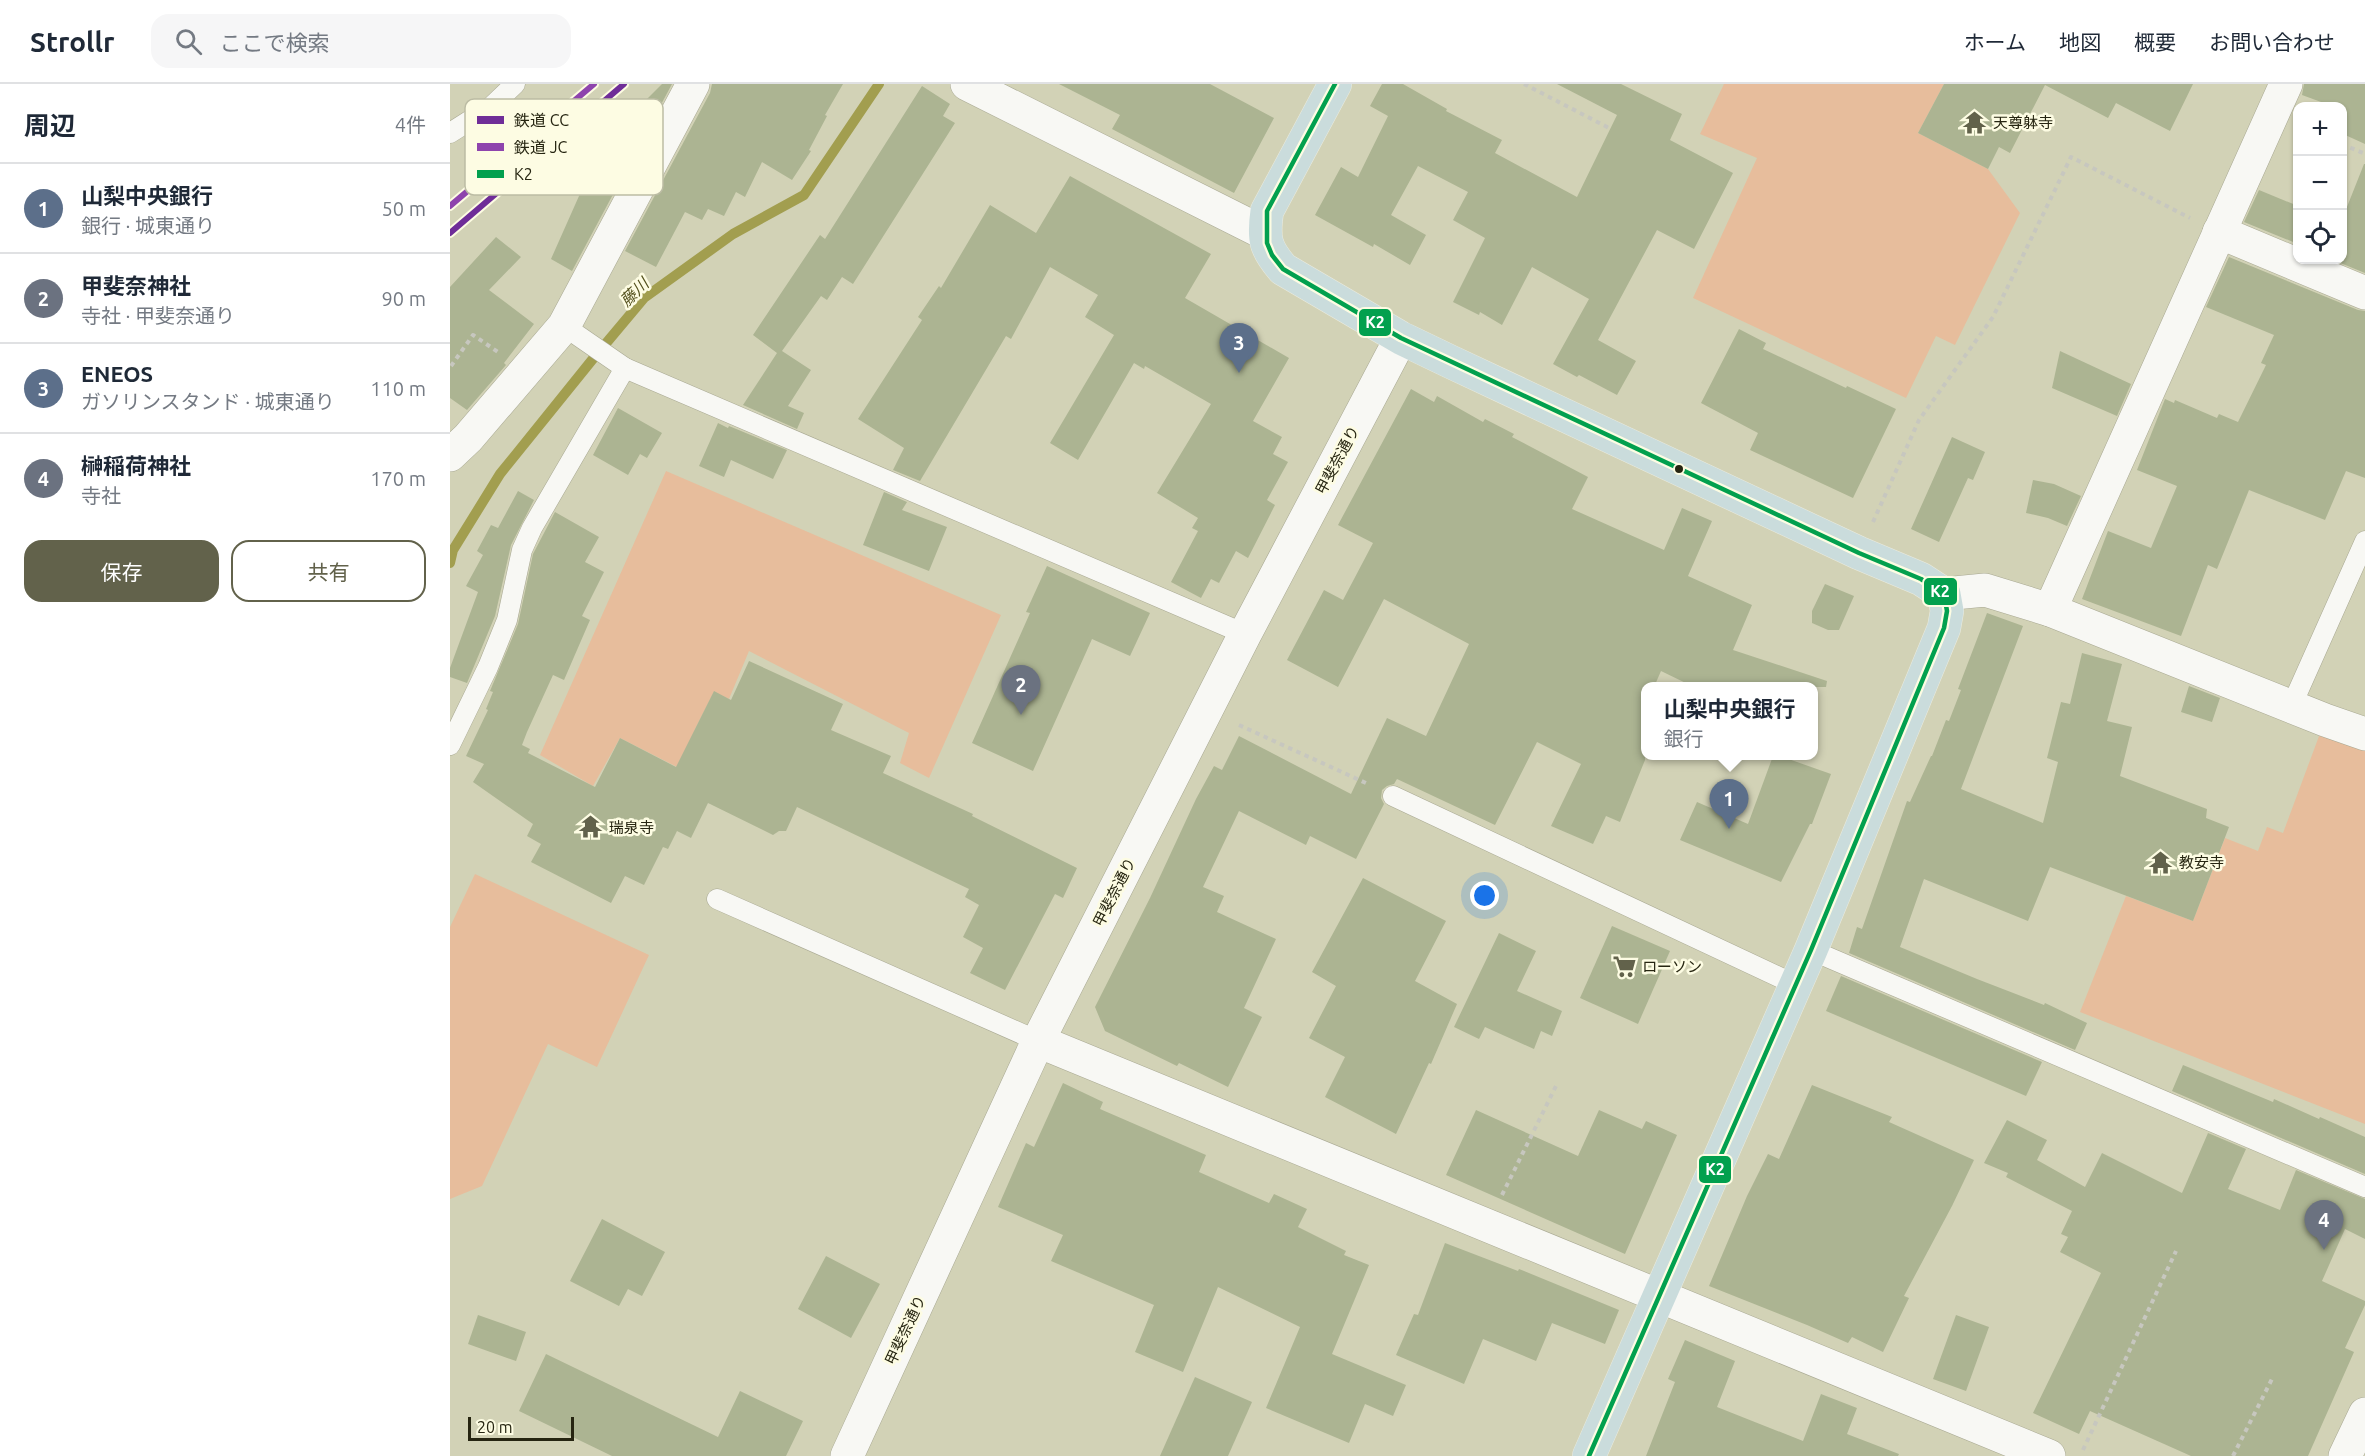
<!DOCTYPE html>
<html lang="ja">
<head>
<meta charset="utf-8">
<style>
  :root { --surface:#fff; --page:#f6f6f7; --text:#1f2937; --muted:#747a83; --line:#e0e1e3; --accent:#62624b }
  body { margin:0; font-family:Ubuntu,"Noto Sans JP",sans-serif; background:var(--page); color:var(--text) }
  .controls { position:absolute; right:18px; top:18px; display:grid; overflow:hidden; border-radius:12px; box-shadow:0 2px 4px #0004 }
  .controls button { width:54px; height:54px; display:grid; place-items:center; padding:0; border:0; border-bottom:2px solid var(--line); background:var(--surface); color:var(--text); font:30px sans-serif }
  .scale { position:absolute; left:18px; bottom:15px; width:106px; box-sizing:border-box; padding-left:6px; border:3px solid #262511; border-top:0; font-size:16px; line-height:21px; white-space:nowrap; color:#262511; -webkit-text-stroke:4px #fdfce3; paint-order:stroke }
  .you { position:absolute; left:1035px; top:812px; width:21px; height:21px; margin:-15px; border:4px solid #fff; border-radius:50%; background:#1a73e8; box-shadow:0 0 0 9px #1a73e833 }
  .badge { display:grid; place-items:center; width:39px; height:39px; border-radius:50%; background:var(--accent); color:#fff; font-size:20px; font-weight:700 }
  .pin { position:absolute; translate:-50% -50px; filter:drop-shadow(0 2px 3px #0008) }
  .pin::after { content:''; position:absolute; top:32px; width:21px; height:18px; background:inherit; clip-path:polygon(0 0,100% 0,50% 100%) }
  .popup { position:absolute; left:1191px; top:598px; width:177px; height:78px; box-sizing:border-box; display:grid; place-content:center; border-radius:12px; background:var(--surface); filter:drop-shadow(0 2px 4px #0005); font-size:20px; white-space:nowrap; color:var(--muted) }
  .popup b { font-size:22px; color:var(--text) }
  .popup::after { content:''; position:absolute; left:50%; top:100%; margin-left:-12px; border:12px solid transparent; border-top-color:var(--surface) }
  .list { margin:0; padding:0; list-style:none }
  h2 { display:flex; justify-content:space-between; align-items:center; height:78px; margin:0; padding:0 24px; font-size:26px }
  h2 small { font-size:20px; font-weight:400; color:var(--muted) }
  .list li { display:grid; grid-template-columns:39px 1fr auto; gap:18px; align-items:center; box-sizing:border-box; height:90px; padding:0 24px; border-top:2px solid var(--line) }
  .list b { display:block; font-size:22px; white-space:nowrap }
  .list p { margin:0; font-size:20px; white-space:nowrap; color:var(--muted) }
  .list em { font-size:20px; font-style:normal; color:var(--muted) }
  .actions { display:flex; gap:12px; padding:18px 24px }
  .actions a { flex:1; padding:14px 0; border:2px solid var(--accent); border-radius:18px; text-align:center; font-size:21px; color:var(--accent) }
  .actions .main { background:var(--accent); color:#fff }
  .icon { flex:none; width:33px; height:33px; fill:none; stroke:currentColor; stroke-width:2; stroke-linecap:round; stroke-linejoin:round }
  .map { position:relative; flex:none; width:1915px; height:1372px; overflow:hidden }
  header { display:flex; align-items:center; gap:36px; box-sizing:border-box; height:84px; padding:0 30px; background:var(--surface); border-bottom:2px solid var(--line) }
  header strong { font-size:28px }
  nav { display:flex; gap:33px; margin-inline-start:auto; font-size:21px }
  .search { width:420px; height:54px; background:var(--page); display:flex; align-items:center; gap:15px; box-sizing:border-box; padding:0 21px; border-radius:18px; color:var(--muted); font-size:22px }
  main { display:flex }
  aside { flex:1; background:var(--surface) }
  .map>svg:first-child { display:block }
  .green { fill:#e7bd9c }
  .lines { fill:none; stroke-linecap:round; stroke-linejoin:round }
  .stream { stroke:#a29e4f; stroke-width:10 }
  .building { fill:#acb492 }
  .service-casing { stroke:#a8a892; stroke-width:21 }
  .minor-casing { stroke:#a8a892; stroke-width:34 }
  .tertiary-casing { stroke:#a8a892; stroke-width:34 }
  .trunk-casing { stroke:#ebebde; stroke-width:34 }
  .path { stroke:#c7c7bf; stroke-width:4; stroke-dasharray:4.5 4.5; stroke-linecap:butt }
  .service { stroke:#f8f8f4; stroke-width:20 }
  .minor { stroke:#f8f8f4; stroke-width:33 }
  .tertiary { stroke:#f8f8f4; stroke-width:33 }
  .trunk { stroke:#cadcdc; stroke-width:33 }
  .bus-1-casing { stroke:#fdfce3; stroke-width:9 }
  .bus-1 { stroke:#02a04e; stroke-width:4.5 }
  .rail-1-casing { stroke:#fdfce3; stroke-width:10 }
  .rail-2-casing { stroke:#fdfce3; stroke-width:10 }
  .rail-1 { stroke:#6f2d98; stroke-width:6 }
  .rail-2 { stroke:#8e44ad; stroke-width:6 }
  .bus-dot { fill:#262511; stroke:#fdfce3; stroke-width:2 }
  .labels { text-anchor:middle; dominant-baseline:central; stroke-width:5; stroke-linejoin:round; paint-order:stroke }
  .poi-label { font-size:15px; fill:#262511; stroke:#fdfce3; text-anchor:start }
  .street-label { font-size:15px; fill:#262511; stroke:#fdfce3 }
  .water-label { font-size:16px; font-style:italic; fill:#53501d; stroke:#fdfce3 }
  .key { fill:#fdfce3; stroke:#bcbca4; stroke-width:1.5 }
  .key-label { font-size:16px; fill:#262511 }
  .line-badge { stroke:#fdfce3; stroke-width:2 }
  .badge-label { font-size:16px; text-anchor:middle; font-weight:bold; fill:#fff }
</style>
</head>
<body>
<header>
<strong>Strollr</strong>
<div class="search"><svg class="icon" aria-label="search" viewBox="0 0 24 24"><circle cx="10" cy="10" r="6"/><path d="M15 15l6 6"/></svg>ここで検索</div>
<nav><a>ホーム</a><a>地図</a><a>概要</a><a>お問い合わせ</a></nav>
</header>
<main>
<aside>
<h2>周辺<small>4件</small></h2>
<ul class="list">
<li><span class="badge" style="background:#5c6f8a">1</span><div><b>山梨中央銀行</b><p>銀行 · 城東通り</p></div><em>50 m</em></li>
<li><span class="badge" style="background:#6b7280">2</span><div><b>甲斐奈神社</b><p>寺社 · 甲斐奈通り</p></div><em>90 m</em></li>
<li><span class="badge" style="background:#5c6f8a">3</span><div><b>ENEOS</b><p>ガソリンスタンド · 城東通り</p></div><em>110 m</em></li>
<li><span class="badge" style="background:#6b7280">4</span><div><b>榊稲荷神社</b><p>寺社</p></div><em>170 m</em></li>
</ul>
<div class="actions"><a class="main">保存</a><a>共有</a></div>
</aside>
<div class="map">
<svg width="1915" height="1372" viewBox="0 0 1915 1372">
  <rect width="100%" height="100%" fill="#d2d2b6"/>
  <g class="green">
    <path d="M1274 0H1494L1468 49 1538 85 1570 129 1505 261 1486 252 1456 314 1243 214 1307 74 1250 50Z"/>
    <path d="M216 387 551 531 479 694 450 679 459 649 299 567 279 615 264 608 245 645 233 686 170 654 143 702 90 671Z"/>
    <path d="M1875 636 1915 650V1040L1630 928 1676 812 1743 837 1775 754 1808 767 1817 743 1833 749Z"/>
    <path d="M25 790 199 871 147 983 98 960 32 1102 0 1115V843Z"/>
  </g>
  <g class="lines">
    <path class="stream" d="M0 479 3 466 50 390 142 276 194 214 283 150 354 111 429 0"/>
  </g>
  <g class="building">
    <path d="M212 0H222L122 187 101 175 137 94 153 101 175 50 167 45Z"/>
    <path d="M262 0H393L375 31 377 32 359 66 361 67 342 96 312 78 295 113 286 108 274 132 258 125 252 136 235 128 206 183 175 167 260 9Z"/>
    <path d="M609 0H760L824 34 784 109 662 45 670 31Z"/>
    <path d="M932 0H953L997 25 996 27 1052 56 1045 69 1127 113 1167 31 1107 0H1171L1232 30 1220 56 1283 89 1244 165 1207 146 1148 256 1186 277 1167 311 1129 291 1127 293 1103 280 1139 215 1082 183 1052 241 1030 228 1029 231 1003 218 1035 154 1003 136 1018 108 968 82 941 131 976 151 960 181 924 160 923 163 865 131 891 83 908 93 938 32 920 22Z"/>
    <path d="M1494 0H1743L1720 47 1666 19 1658 34 1595 1 1560 69 1549 63 1538 85 1468 49Z"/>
    <path d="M1854 0H1915V60L1893 50V22H1882L1852 11Z"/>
    <path d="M472 2 500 20 493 32 505 39 403 200 392 193 377 216 371 212 332 267 361 286 338 322 354 329 347 345 293 321 327 269 303 251 370 151 375 155Z"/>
    <path d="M1914 80H1915V189L1883 176H1893V133Z"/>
    <path d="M620 92 761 170 735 214 839 274 803 337 832 353 823 370 838 378 817 416 825 421 798 474 786 467 769 499 761 495 751 514 721 498 748 447 742 444 748 434 707 409 761 320 695 282 694 285 684 279 628 376 600 359 664 251 635 233 648 211 600 183 561 255 556 252 470 397 443 386 454 364 408 335 472 236 468 233 489 202 491 204 540 121 586 149Z"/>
    <path d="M1809 106 1848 122V160L1794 138Z"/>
    <path d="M46 153 71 173 39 206 84 240 54 279 56 281 17 326 0 314V203Z"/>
    <path d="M1779 173 1908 226 1915 227V394L1896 387 1875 436 1799 406 1767 485 1758 481 1731 552 1632 515 1658 447 1701 464 1727 402 1687 386 1715 315 1724 319 1725 316 1767 334 1769 330 1788 338 1816 281 1811 279 1824 251 1756 223Z"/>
    <path d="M1289 245 1316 259 1313 265 1396 304 1397 302 1446 325 1403 414 1300 366 1308 349 1251 319Z"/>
    <path d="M1610 267 1681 300 1667 332 1602 304Z"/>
    <path d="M961 305 984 318 987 312 1033 338 1035 335 1064 350 1062 353 1138 393 1122 425 1214 466 1232 424 1262 437 1238 492 1302 521 1283 566 1377 597 1376 603H1244L1211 587 1204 603H1195V676L1170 738 1156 732 1143 760 1101 742 1131 680 1087 658 1045 741 947 695 944 700 937 702 932 706 931 714 934 720 906 775 860 752 856 761 789 727 753 803 774 812 767 828 826 855 794 924 812 933 778 1003 729 979 727 982 655 947 645 923 700 814 746 715 764 682 772 686 789 652 901 710 937 634 976 652 1019 560 934 515 888 603 837 576 874 506 893 516 923 459 888 441Z"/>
    <path d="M168 324 212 349 197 374 190 370 178 391 143 371Z"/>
    <path d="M268 339 278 344 279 342 337 366 323 395 281 376 274 393 249 382Z"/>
    <path d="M1502 353 1535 368 1523 396 1518 394 1489 458 1461 445Z"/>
    <path d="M1583 396 1604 400 1631 412 1617 442 1598 434 1576 429Z"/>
    <path d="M68 407 84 416 61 461 45 532 17 599 0 593V584L28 508 16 502 33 471 27 467 41 441 48 444Z"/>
    <path d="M434 408 457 418 452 426 497 443 479 487 413 461Z"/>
    <path d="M105 428 149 453 135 478 154 488 132 532 140 536 114 596 103 591 77 648 72 661 80 665 78 669 145 703 170 654 226 683 264 607 281 616 299 577 393 620 381 646 441 672 433 689 523 730 522 732 627 784 613 814 605 810 555 906 520 889 533 864 513 853 529 821 515 813 519 805 347 723 336 747H329L323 751 258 719 241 754 227 747 218 765 213 763 194 801 175 792 161 819 81 778 91 760 77 752 83 740 23 698 34 680 16 672 38 626 36 625 43 608 40 607 68 540 83 470Z"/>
    <path d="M597 482 700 529 680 572 642 555 583 687 522 659 580 529 576 528Z"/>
    <path d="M1375 500 1404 512 1389 546H1378L1362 539V527Z"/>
    <path d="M1537 529 1573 542 1511 705 1593 739 1608 678 1597 674 1611 618 1620 620 1632 569 1672 580 1657 637 1682 643 1670 692 1757 725 1756 734 1779 743 1743 837 1600 783 1578 837 1474 795 1450 863 1527 895 1594 921 1595 919 1637 939 1625 966 1399 869 1407 843 1412 845 1457 717 1460 718 1481 672H1482L1496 636 1499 637 1511 606 1508 605Z"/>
    <path d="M1739 602 1770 614 1762 638 1731 628Z"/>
    <path d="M1323 672H1330L1381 690 1362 740H1360L1331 798 1230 756 1247 718 1298 740Z"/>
    <path d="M913 794 996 837 965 897 1007 920 981 980 979 979 946 1050 875 1013 895 973 859 954 886 902 862 888Z"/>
    <path d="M1162 842 1220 867 1188 940 1130 914Z"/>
    <path d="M1049 849 1086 867 1067 907 1112 927 1102 952 1091 947 1084 965 1035 943 1029 955 1004 943Z"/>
    <path d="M1391 892 1592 978 1576 1012 1376 927Z"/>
    <path d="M1733 981 1823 1018 1824 1015 1869 1035 1870 1033 1915 1053V1090L1722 1007Z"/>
    <path d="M613 999 653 1018 650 1025 756 1071 749 1088 819 1119 824 1110 857 1125 848 1143 896 1167 894 1171 919 1181 882 1270 956 1301 943 1332 915 1320 899 1359 816 1324 850 1243 768 1203 733 1288 685 1268 704 1221 601 1177 613 1151 548 1123 576 1059 584 1063Z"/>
    <path d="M1362 1001 1442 1033 1439 1038 1524 1076 1502 1122 1454 1212 1459 1214 1433 1268 1402 1253 1398 1259 1357 1241 1259 1202 1297 1112 1318 1070 1329 1075Z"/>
    <path d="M1026 1026 1128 1072 1149 1026 1192 1045 1196 1037 1227 1051 1175 1170 996 1091Z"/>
    <path d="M1557 1036 1597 1056 1587 1076 1635 1103 1652 1069 1732 1109 1758 1049 1796 1065 1778 1105 1830 1126 1846 1086 1915 1115V1155L1895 1145 1872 1197 1915 1217V1221L1895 1264 1904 1268 1858 1372H1741L1640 1327 1629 1350 1583 1329 1651 1189 1610 1168 1618 1153 1611 1150 1622 1127 1556 1093 1558 1089 1534 1079Z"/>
    <path d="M152 1135 215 1168 192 1212 178 1205 169 1222 120 1197Z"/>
    <path d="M995 1159 1068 1187 1069 1185 1169 1226 1155 1260 1102 1239 1086 1277 1033 1255 1014 1300 946 1271 964 1230 968 1231Z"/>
    <path d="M376 1172 430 1200 401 1254 348 1225Z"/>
    <path d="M28 1231 76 1248 66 1277 18 1260Z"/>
    <path d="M1506 1231 1539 1243 1516 1307 1483 1295Z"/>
    <path d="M1235 1256 1285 1277 1267 1323 1353 1357 1371 1310 1407 1324 1397 1350 1449 1370 1448 1372H1196L1225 1298 1218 1295Z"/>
    <path d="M96 1270 268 1353 290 1307 353 1337 336 1372H162L69 1327Z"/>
    <path d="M745 1293 802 1318 778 1372H710Z"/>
  </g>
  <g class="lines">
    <defs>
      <g id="service">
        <path d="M0 49 41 23 65 0"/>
        <path d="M114 242 175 284 795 550"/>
        <path d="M1841 623 1915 457"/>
        <path d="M0 661 38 583 57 536 72 466 82 444 175 284"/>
        <path d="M943 712 1346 901"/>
        <path d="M267 815 588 957"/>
        <path d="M1361 866 1915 1103"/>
      </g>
      <g id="minor">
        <path d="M517 0 814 149"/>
        <path d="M1769 148 1915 209"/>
        <path d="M0 371 18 354 114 242 243 0"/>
        <path d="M1494 510 1535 506 1600 526 1875 636 1915 650"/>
        <path d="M1600 526 1836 0"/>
        <path d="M1895 1372 1915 1330"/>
      </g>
      <g id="tertiary">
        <path d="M588 957 1599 1372"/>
        <path d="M397 1372 588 957 795 550 951 254"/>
      </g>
      <path id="trunk" d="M885 0 817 127C813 155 815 164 833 185L951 254 1001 278 1409 469 1471 495 1494 510 1497 527 1494 544 1361 866 1139 1372"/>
    </defs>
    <use href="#service" class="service-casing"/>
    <use href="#minor" class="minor-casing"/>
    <use href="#tertiary" class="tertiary-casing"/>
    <use href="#trunk" class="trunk-casing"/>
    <g class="path">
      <path d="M1074 0 1161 45"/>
      <path d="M1892 60 1913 69"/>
      <path d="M1 282 23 251 48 268"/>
      <path d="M1423 438 1469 336 1543 233 1621 73 1740 134"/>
      <path d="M789 641 918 700"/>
      <path d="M1052 1111 1107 1000"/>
      <path d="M1633 1366 1726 1167"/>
      <path d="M1783 1372 1823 1293"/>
    </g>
    <use href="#service" class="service"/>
    <use href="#minor" class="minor"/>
    <use href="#tertiary" class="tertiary"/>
    <use href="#trunk" class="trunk"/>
    <defs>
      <path id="bus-1" d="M885 0 817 127V159L822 171 833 185 951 254 1409 469 1471 495 1494 510 1497 527 1494 544 1361 866 1139 1372"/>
    </defs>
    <use href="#bus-1" class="bus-1-casing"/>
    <use href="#bus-1" class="bus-1"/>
    <defs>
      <path id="rail-1" d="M0 149 174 0"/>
      <path id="rail-2" d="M0 122 144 0"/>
    </defs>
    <use href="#rail-1" class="rail-1-casing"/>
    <use href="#rail-2" class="rail-2-casing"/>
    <use href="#rail-1" class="rail-1"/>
    <use href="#rail-2" class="rail-2"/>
  </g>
  <defs>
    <symbol id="temple-bare" viewBox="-9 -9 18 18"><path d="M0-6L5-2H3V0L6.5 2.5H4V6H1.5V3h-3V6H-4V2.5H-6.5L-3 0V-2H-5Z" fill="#62624b" stroke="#fdfce3" stroke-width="2.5" paint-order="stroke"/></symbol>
    <symbol id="supermarket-bare" viewBox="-9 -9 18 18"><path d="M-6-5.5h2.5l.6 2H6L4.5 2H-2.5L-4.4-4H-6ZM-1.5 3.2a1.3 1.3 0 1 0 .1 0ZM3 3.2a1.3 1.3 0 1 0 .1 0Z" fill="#62624b" stroke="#fdfce3" stroke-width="2.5" paint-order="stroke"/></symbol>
  </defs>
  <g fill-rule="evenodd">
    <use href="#temple-bare" x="1508" y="22" width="33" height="33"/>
    <use href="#temple-bare" x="124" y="726" width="33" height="33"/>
    <use href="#temple-bare" x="1694" y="762" width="33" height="33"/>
    <use href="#supermarket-bare" x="1158" y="866" width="33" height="33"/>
  </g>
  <circle class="bus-dot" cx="1229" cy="385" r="5"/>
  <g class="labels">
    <g class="poi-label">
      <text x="1543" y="38">天尊躰寺</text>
      <text x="159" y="743">瑞泉寺</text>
      <text x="1729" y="778">教安寺</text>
      <text x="1192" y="882">ローソン</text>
    </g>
    <g class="street-label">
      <text transform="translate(887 376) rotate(-62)">甲斐奈通り</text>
      <text transform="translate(664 808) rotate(-63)">甲斐奈通り</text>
      <text transform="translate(455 1246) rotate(-65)">甲斐奈通り</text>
    </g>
    <g class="water-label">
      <text transform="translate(184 208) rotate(-44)">藤川</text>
    </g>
  </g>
  <rect x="15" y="15" width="198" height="96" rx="9" class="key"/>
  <rect x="27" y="32" width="27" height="8" fill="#6f2d98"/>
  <rect x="27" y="59" width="27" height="8" fill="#8e44ad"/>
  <rect x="27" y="86" width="27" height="8" fill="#02a04e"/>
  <g class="key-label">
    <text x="64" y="42">鉄道 CC</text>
    <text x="64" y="69">鉄道 JC</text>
    <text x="64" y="96">K2</text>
  </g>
  <g class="line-badge">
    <rect x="908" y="224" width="34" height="29" rx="6" fill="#02a04e"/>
    <rect x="1473" y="493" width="35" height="29" rx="6" fill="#02a04e"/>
    <rect x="1248" y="1071" width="34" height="29" rx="6" fill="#02a04e"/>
  </g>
  <g class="badge-label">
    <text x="925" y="244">K2</text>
    <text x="1490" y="513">K2</text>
    <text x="1265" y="1091">K2</text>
  </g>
</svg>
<div class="controls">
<button>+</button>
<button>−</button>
<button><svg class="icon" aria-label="locate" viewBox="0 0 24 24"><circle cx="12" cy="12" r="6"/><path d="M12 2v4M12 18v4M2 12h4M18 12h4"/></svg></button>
</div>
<div class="scale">20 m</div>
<div class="you"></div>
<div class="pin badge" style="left:1279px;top:745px;background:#5c6f8a">1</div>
<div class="popup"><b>山梨中央銀行</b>銀行</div>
<div class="pin badge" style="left:571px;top:631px;background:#6b7280">2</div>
<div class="pin badge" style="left:789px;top:289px;background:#5c6f8a">3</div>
<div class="pin badge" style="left:1874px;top:1166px;background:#6b7280">4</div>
</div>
</main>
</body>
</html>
